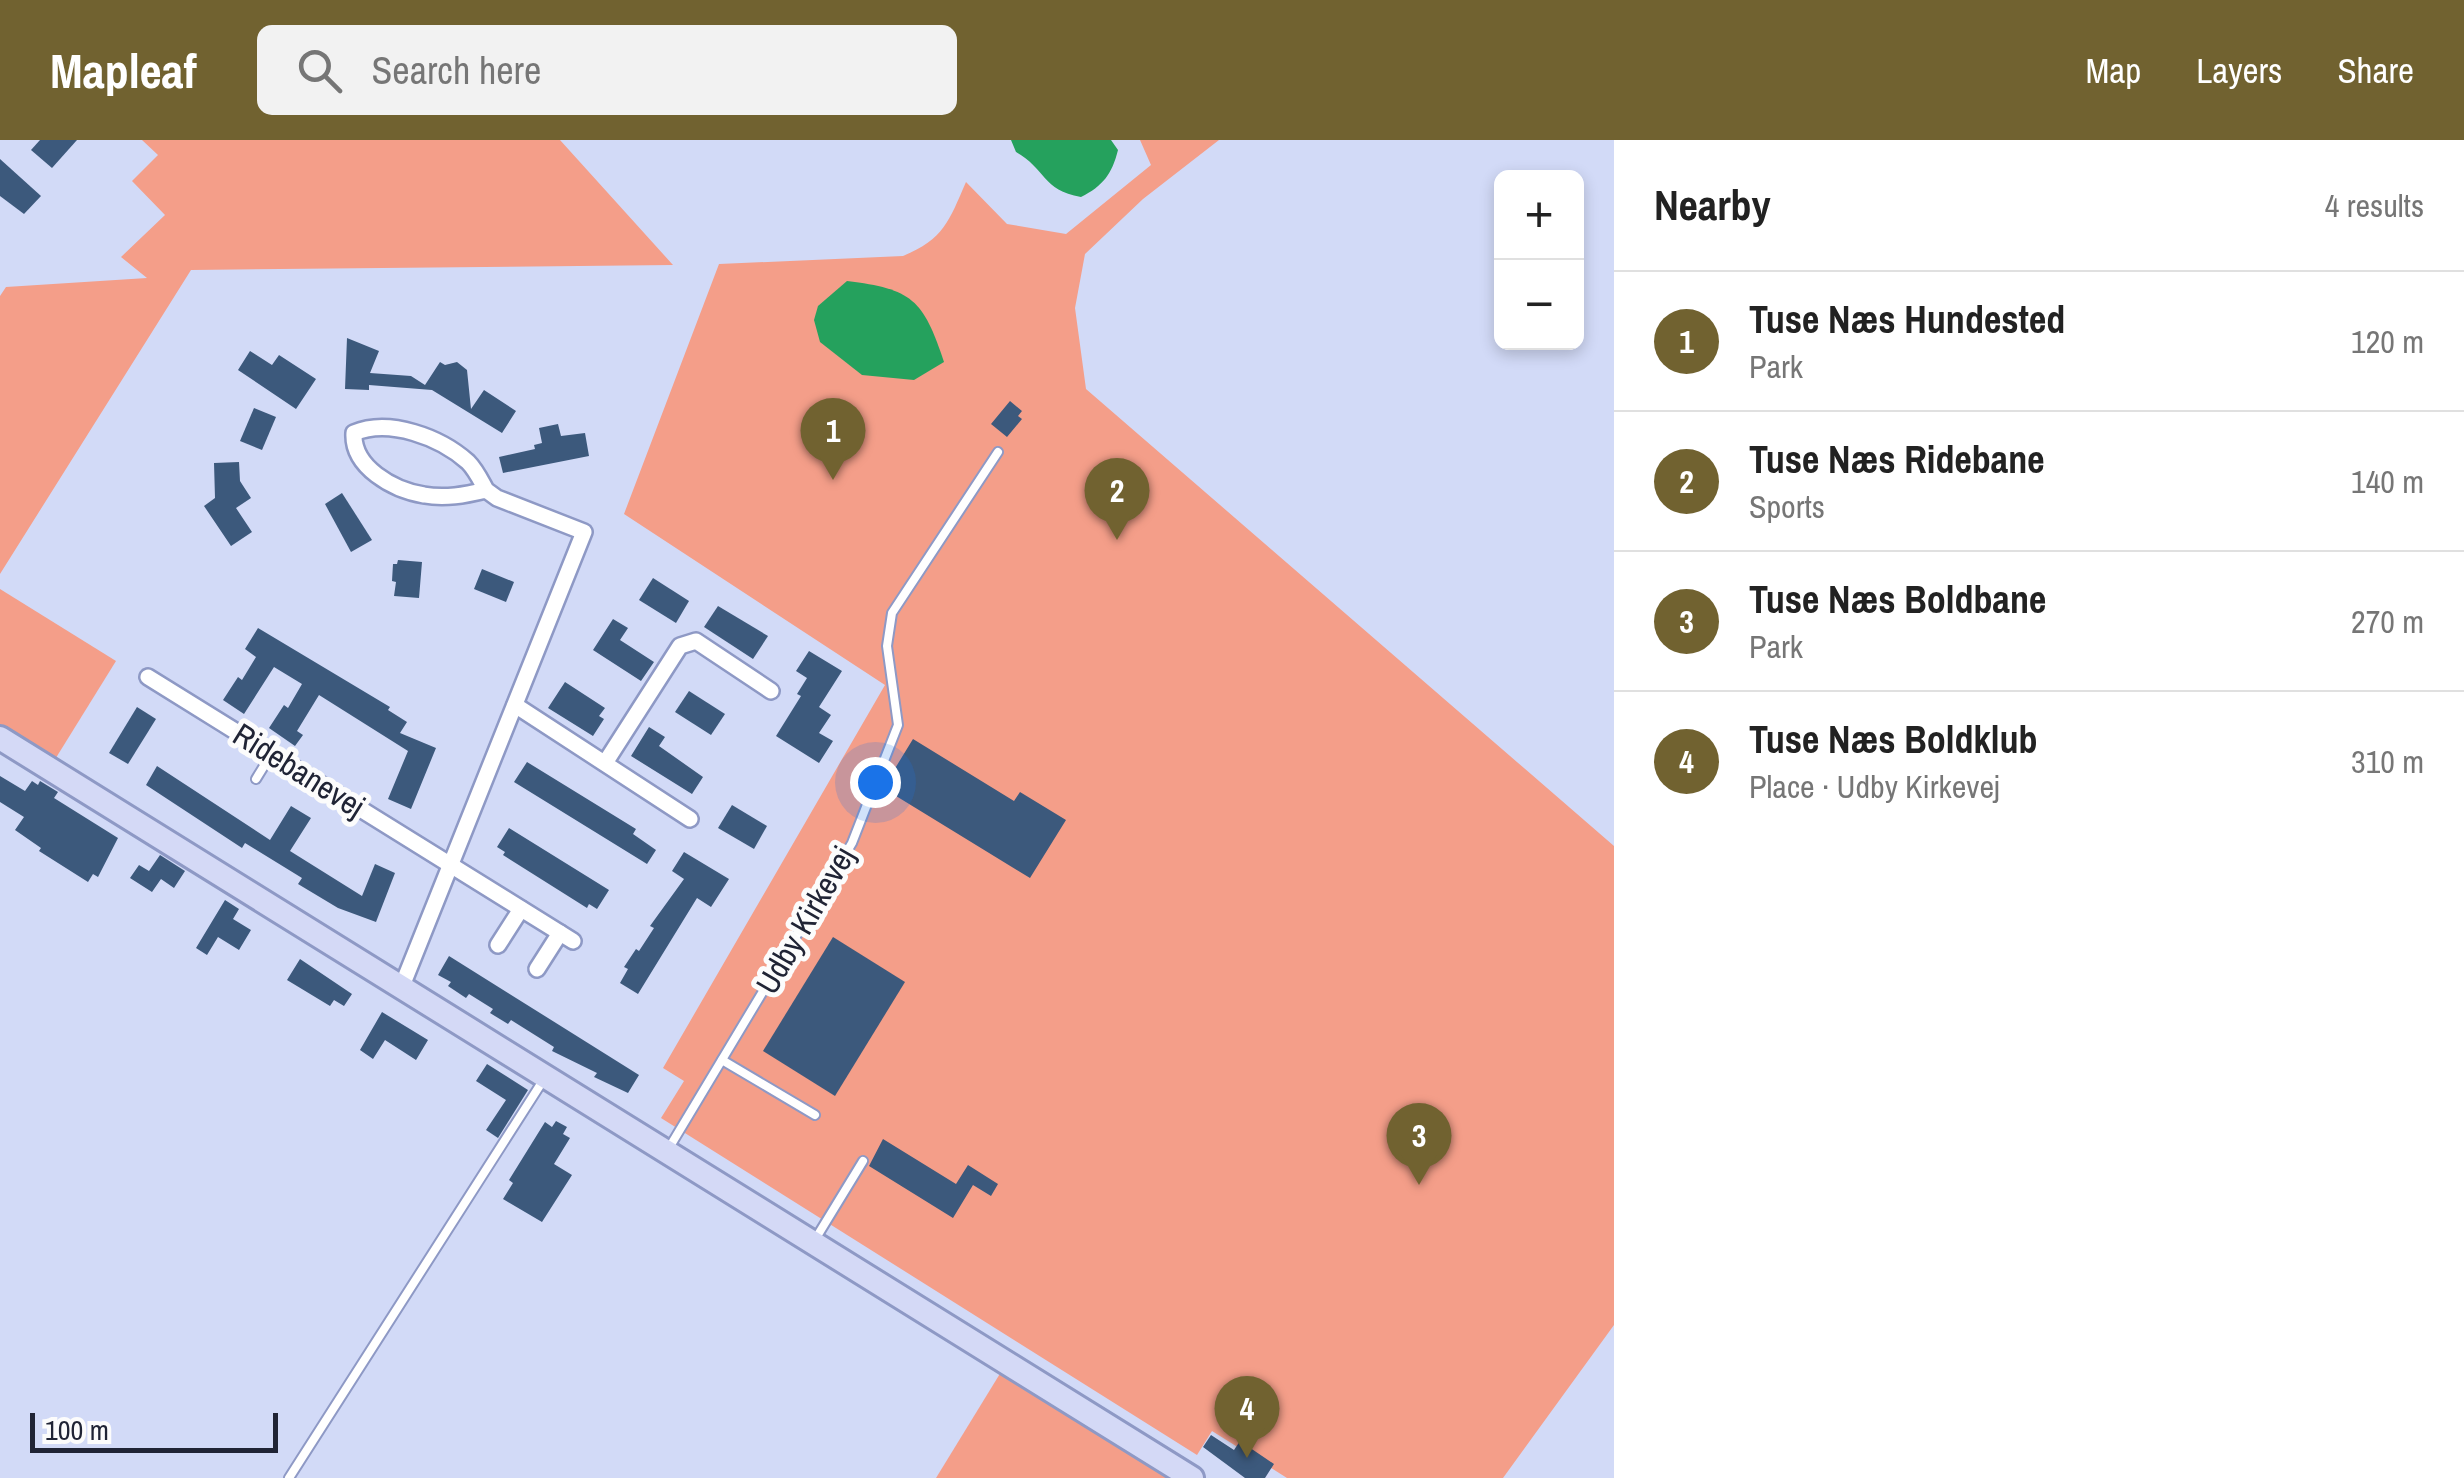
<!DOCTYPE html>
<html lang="en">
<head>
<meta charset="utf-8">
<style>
  :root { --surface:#fff; --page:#f2f2f2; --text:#222; --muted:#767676; --line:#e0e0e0; --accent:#716230 }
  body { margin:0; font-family:"Archivo Narrow",sans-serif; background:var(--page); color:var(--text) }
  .controls { position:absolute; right:30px; top:30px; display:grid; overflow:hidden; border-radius:15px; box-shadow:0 5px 15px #0003 }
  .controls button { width:90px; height:90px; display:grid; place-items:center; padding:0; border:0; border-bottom:2px solid var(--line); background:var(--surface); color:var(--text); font:50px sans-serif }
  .scale { position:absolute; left:30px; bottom:25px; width:248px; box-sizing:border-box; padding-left:10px; border:5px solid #202435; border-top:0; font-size:28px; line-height:35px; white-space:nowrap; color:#202435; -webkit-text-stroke:8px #fcfcfc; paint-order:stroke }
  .you { position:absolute; left:875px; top:642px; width:35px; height:35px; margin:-25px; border:8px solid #fff; border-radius:50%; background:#1a73e8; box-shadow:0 0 0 15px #1a73e833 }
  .badge { display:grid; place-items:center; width:65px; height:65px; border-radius:50%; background:var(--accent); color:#fff; font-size:32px; font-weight:700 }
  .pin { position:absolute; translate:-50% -82px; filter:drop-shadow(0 2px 5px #0008) }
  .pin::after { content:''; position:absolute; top:52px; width:35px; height:30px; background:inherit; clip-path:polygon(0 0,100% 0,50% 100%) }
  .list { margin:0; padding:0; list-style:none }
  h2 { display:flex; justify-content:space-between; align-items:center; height:130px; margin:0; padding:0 40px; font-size:42px }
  h2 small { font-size:32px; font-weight:400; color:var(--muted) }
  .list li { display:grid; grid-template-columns:65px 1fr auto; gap:30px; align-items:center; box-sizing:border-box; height:140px; padding:0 40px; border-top:2px solid var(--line) }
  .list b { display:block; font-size:38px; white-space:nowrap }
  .list p { margin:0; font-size:32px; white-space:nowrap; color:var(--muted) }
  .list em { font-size:32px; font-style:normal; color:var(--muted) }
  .icon { flex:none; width:55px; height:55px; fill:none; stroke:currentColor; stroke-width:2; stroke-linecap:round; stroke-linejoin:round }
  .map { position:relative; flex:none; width:1614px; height:1338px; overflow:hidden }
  header { display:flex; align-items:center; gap:60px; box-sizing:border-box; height:140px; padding:0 50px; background:var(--accent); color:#fff }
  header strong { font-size:48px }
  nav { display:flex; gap:55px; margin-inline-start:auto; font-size:35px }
  .search { width:700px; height:90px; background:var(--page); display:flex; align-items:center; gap:25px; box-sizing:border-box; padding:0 35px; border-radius:15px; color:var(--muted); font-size:38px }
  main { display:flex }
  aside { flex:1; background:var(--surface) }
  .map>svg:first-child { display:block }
  .green { fill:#f49e89 }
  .water { fill:#25a15d }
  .building { fill:#3c597c }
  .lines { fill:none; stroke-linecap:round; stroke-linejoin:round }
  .lane-casing { stroke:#8e99c5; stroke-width:12 }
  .street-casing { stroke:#8e99c5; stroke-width:20 }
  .secondary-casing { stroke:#8e99c5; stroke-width:28 }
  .lane { stroke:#fff; stroke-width:8 }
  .street { stroke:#fff; stroke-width:15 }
  .secondary { stroke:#d4d9f6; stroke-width:22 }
  .labels { text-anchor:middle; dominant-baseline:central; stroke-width:10; stroke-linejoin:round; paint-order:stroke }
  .street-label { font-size:32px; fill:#202435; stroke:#fcfcfc }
</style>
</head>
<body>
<header>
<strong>Mapleaf</strong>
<div class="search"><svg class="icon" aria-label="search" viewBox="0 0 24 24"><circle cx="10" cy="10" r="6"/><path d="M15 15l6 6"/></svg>Search here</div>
<nav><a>Map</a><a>Layers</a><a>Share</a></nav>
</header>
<main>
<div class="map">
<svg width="1614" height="1338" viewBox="0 0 1614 1338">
  <rect width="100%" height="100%" fill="#d2daf7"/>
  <g class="green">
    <path d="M142 0H560L673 125 191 130 0 434V156L6 147 147 138 121 117 165 75 132 41 158 15Z"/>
    <path d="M1140 0H1219L1143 59 1085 114 1075 168 1086 249 1614 706V1185L1503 1338H1287L1212 1291 1197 1315 661 978 684 941 663 928 885 545 624 374 719 124 903 116C944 99 949 81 966 42L1007 84 1066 94 1151 25Z"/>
    <path d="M0 449 116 521 54 621 0 587Z"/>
    <path d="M1001 1232 1175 1338H936Z"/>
  </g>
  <g class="water">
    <path d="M1011 0H1111L1118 10C1112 34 1103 46 1081 57 1042 50 1046 29 1016 12Z"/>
    <path d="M847 141C912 149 923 159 944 222L914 240 862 235 820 202 814 180 818 166Z"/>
  </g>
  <g class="building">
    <path d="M40 0H77L52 28 31 10Z"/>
    <path d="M0 19 41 56 24 74 0 56Z"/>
    <path d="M347 198 379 211 370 233 411 236 425 245 440 222 445 225 457 222 467 230 471 269 484 250 516 271 502 293 432 250 369 245V250L345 249Z"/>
    <path d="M250 211 272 225 279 215 316 239 296 269 238 230Z"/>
    <path d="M1010 261 1022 271 1018 276 1022 279 1007 297 991 284Z"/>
    <path d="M254 268 276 277 262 310 240 301Z"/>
    <path d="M558 284 561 296 585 293 589 316 503 333 499 317 535 309 534 305 542 303 539 288Z"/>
    <path d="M239 322 240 341 251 358 236 368 252 392 231 406 204 366 215 358 214 323Z"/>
    <path d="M342 353 372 400 351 412 325 364Z"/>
    <path d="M398 420 422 422 419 458 394 456 396 442 392 441 393 424H397Z"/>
    <path d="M482 429 514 442 506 462 474 449Z"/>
    <path d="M653 438 689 461 676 483 639 460Z"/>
    <path d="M718 466 768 496 753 519 704 487Z"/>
    <path d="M613 479 628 488 620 500 654 522 641 541 593 510Z"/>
    <path d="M258 488 390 567 388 570 407 582 400 593 436 608 411 669 388 659 408 611 319 555 297 591 303 595 295 606 269 588 284 565 288 568 302 544 274 527 244 574 223 560 238 537 242 540 256 517 245 509Z"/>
    <path d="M809 511 842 531 819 567 831 575 819 593 833 601 819 623 776 596 801 556 797 554 807 538 796 531Z"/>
    <path d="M565 542 605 568 599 576 604 579 593 596 548 568Z"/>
    <path d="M689 551 725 574 711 595 675 572Z"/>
    <path d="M137 567 156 579 128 624 109 613Z"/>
    <path d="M649 587 665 597 659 606 703 637 692 654 631 616Z"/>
    <path d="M913 599 1014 661 1020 652 1066 680 1030 738 883 648Z"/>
    <path d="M527 622 636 689 633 694 656 710 647 724 514 642Z"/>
    <path d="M157 626 270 700 291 666 311 678 290 711 362 756 375 724 395 733 376 782 338 768 298 744 302 738 245 703 242 708 146 645Z"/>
    <path d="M0 636 25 651 32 641 38 645 40 641 58 652 54 658 118 698 98 737 93 734 88 742 39 711 41 708 15 690 24 677 0 662Z"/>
    <path d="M732 665 767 686 754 709 718 688Z"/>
    <path d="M509 688 609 750 597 769 589 764 587 768 503 715 505 712 497 707Z"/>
    <path d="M684 712 729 739 711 767 697 758 638 854 620 843 628 829 624 827 636 809 639 811 654 788 650 786 684 739 672 731Z"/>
    <path d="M160 715 185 731 174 748 161 739 152 752 130 738 139 725 149 731Z"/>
    <path d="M225 760 239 769 233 779 251 790 239 810 218 797 207 815 196 808Z"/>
    <path d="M833 797 905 842 835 956 763 911Z"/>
    <path d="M449 816 639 935 628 953 594 937 597 933 552 911 554 907 511 880 508 884 490 873 493 869 469 854 466 858 448 846 451 842 438 835Z"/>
    <path d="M300 819 352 854 344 866 334 860 330 866 287 840Z"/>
    <path d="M382 872 428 900 416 920 385 900 373 919 360 910Z"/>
    <path d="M487 924 528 950 498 998 486 990 506 960 476 941Z"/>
    <path d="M556 981 567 987 563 994 570 998 554 1024 572 1035 542 1082 503 1059 513 1043 509 1040 545 982 552 987Z"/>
    <path d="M883 999 956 1044 968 1025 998 1044 991 1056 973 1045 953 1078 869 1026Z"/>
    <path d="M1211 1295 1234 1310 1240 1301 1274 1324 1265 1338H1245L1203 1307Z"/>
  </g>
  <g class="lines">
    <defs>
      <g id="lane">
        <path d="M256 639 272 613"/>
        <path d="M722 920 815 975"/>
        <path d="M669 1008 852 703 898 585 887 506 892 473 998 312"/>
        <path d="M816 1098 863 1021"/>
        <path d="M289 1338 544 939"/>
      </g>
      <g id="street">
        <path d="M148 537 573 801"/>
        <path d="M515 565 690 679"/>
        <path d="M605 623 680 506 696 501 771 551"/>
        <path d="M498 805 521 769"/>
        <path d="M537 829 560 793"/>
        <path d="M402 846 584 392 497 358 486 350C465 355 445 359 424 355 393 350 352 327 354 293 389 278 440 297 468 322 476 330 481 341 486 350"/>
      </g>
      <path id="secondary" d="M0 598 1192 1338"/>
    </defs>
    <use href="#lane" class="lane-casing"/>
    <use href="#street" class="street-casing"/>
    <use href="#secondary" class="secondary-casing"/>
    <use href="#lane" class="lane"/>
    <use href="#street" class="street"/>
    <use href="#secondary" class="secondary"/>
  </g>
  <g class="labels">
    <g class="street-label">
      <text transform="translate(299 630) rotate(32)">Ridebanevej</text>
      <text transform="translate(805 780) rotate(-60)">Udby Kirkevej</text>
    </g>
  </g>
</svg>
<div class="controls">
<button>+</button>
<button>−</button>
</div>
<div class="scale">100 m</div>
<div class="you"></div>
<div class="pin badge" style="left:833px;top:340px">1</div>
<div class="pin badge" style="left:1117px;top:400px">2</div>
<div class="pin badge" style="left:1419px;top:1045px">3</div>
<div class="pin badge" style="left:1247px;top:1318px">4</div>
</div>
<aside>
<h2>Nearby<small>4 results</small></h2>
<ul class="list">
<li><span class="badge">1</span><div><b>Tuse Næs Hundested</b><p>Park</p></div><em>120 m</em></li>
<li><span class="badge">2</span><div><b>Tuse Næs Ridebane</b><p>Sports</p></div><em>140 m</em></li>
<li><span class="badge">3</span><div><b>Tuse Næs Boldbane</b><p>Park</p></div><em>270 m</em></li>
<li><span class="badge">4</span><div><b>Tuse Næs Boldklub</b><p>Place · Udby Kirkevej</p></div><em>310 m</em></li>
</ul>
</aside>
</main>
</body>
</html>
